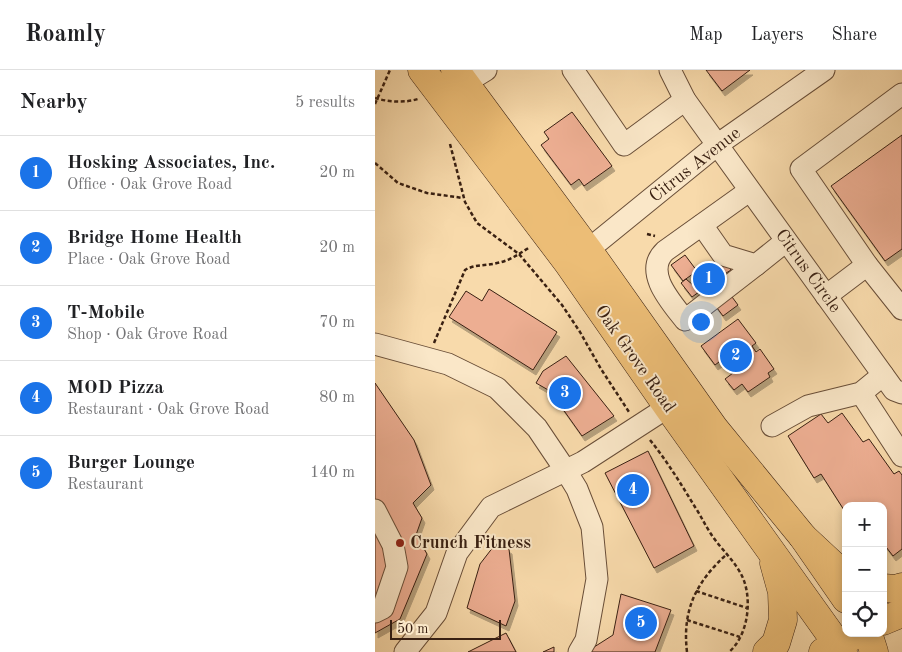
<!DOCTYPE html>
<html lang="en">
<head>
<meta charset="utf-8">
<style>
  :root { --surface:#fff; --page:#f6f6f6; --text:#202124; --muted:#757577; --line:#e0e0e0; --accent:#1a73e8 }
  body { margin:0; font-family:"Old Standard TT",serif; background:var(--page); color:var(--text) }
  .controls { position:absolute; right:15px; bottom:15px; display:grid; overflow:hidden; border-radius:10px; box-shadow:0 2px 8px #0003 }
  .controls button { width:45px; height:45px; display:grid; place-items:center; padding:0; border:0; border-bottom:1px solid var(--line); background:var(--surface); color:var(--text); font:25px sans-serif }
  .scale { position:absolute; left:15px; bottom:12px; width:111px; box-sizing:border-box; padding-left:5px; border:2px solid #392012; border-top:0; font-size:14px; line-height:18px; white-space:nowrap; color:#392012; -webkit-text-stroke:4px #fae7c8; paint-order:stroke }
  .you { position:absolute; left:325px; top:251px; width:18px; height:18px; margin:-12px; border:4px solid #fff; border-radius:50%; background:#1a73e8; box-shadow:0 0 0 8px #1a73e833 }
  .badge { display:grid; place-items:center; width:32px; height:32px; border-radius:50%; background:var(--accent); color:#fff; font-size:16px; font-weight:700 }
  .pin { position:absolute; translate:-50% -50%; border:2px solid #fff; box-shadow:0 1px 5px #0006 }
  .list { margin:0; padding:0; list-style:none }
  h2 { display:flex; justify-content:space-between; align-items:center; height:65px; margin:0; padding:0 20px; font-size:21px }
  h2 small { font-size:16px; font-weight:400; color:var(--muted) }
  .list li { display:grid; grid-template-columns:32px 1fr auto; gap:15px; align-items:center; box-sizing:border-box; height:75px; padding:0 20px; border-top:1px solid var(--line) }
  .list b { display:block; font-size:19px; white-space:nowrap }
  .list p { margin:0; font-size:16px; white-space:nowrap; color:var(--muted) }
  .list em { font-size:16px; font-style:normal; color:var(--muted) }
  .icon { flex:none; width:28px; height:28px; fill:none; stroke:currentColor; stroke-width:2; stroke-linecap:round; stroke-linejoin:round }
  .map { position:relative; flex:none; width:527px; height:582px; overflow:hidden }
  header { display:flex; align-items:center; gap:30px; box-sizing:border-box; height:70px; padding:0 25px; background:var(--surface); border-bottom:1px solid var(--line) }
  header strong { font-size:24px }
  nav { display:flex; gap:28px; margin-inline-start:auto; font-size:18px }
  main { display:flex }
  aside { flex:1; background:var(--surface) }
  .map>svg:first-child { display:block }
  .building { fill:#edae92; stroke:#392012; filter:url(#shadow) }
  .lines { fill:none; stroke-linecap:round; stroke-linejoin:round }
  .minor-casing { stroke:#694e38; stroke-width:23 }
  .major-casing { stroke:#392012; stroke-width:29 }
  .highway-casing { stroke:#392012; stroke-width:29 }
  .path { stroke:#392012; stroke-width:2.5; stroke-dasharray:4 2.5; stroke-linecap:butt }
  .minor { stroke:#fae7c8; stroke-width:21 }
  .major { stroke:#ecbd76; stroke-width:28 }
  .highway { stroke:#ecbd76; stroke-width:28 }
  .poi-dot { fill:#8f2418; stroke:#fae7c8; stroke-width:2 }
  .labels { text-anchor:middle; dominant-baseline:central; stroke-width:4; stroke-linejoin:round; paint-order:stroke }
  .street-label { font-size:18px; fill:#392012; stroke:#fae7c8 }
  .poi-label { font-size:18px; font-weight:bold; fill:#392012; stroke:#fae7c8; text-anchor:start }
</style>
</head>
<body>
<header>
<strong>Roamly</strong>
<nav><a>Map</a><a>Layers</a><a>Share</a></nav>
</header>
<main>
<aside>
<h2>Nearby<small>5 results</small></h2>
<ul class="list">
<li><span class="badge">1</span><div><b>Hosking Associates, Inc.</b><p>Office · Oak Grove Road</p></div><em>20 m</em></li>
<li><span class="badge">2</span><div><b>Bridge Home Health</b><p>Place · Oak Grove Road</p></div><em>20 m</em></li>
<li><span class="badge">3</span><div><b>T-Mobile</b><p>Shop · Oak Grove Road</p></div><em>70 m</em></li>
<li><span class="badge">4</span><div><b>MOD Pizza</b><p>Restaurant · Oak Grove Road</p></div><em>80 m</em></li>
<li><span class="badge">5</span><div><b>Burger Lounge</b><p>Restaurant</p></div><em>140 m</em></li>
</ul>
</aside>
<div class="map">
<svg width="527" height="582" viewBox="0 0 527 582">
  <defs>
    <filter id="shadow"><feDropShadow dx="3" dy="5" stdDeviation="0" flood-color="#0004"/></filter>
  </defs>
  <rect width="100%" height="100%" fill="#f8daab"/>
  <filter id="stains"><feTurbulence type="fractalNoise" baseFrequency=".004" numOctaves="4"/><feColorMatrix values="0 0 0 0 .2 0 0 0 0 .09 0 0 0 0 .02 0 0 0 .5 -.17"/></filter>
  <radialGradient id="worn" r=".72"><stop offset=".6" stop-color="#630" stop-opacity="0"/><stop offset="1" stop-color="#630" stop-opacity=".3"/></radialGradient>
  <g class="building">
    <path d="M331 0H375L347 21Z"/>
    <path d="M197 42 237 96 209 116 204 109 196 115 166 75 174 69 169 62Z"/>
    <path d="M527 65V179L510 191 456 116Z"/>
    <path d="M310 185 322 201 308 211 296 195Z"/>
    <path d="M349 191 356 200 343 208 317 227 306 213 311 209 318 215Z"/>
    <path d="M343 208 363 235 348 246 328 219Z"/>
    <path d="M114 219 182 262 158 300 74 247 91 221 107 231Z"/>
    <path d="M363 249 381 273 377 276 381 282 385 279 399 299 393 303 395 307 373 322 367 314 359 320 350 309 358 303 348 289 340 295 326 276Z"/>
    <path d="M191 286 239 346 207 366 175 321 161 313 168 301Z"/>
    <path d="M0 313 39 370 56 415 38 433 47 448 41 465 52 484 25 549 0 563Z"/>
    <path d="M467 343 488 372 494 369 519 404 524 401 527 405V479L518 486 508 473V436H471V439L469 440 446 404 439 408 413 366 446 344 453 353Z"/>
    <path d="M273 381 319 476 279 498 230 403Z"/>
    <path d="M122 472 134 479 140 531 131 556 92 538 105 494Z"/>
    <path d="M246 524 296 540 280 582H217L216 579 238 565Z"/>
    <path d="M131 563 141 582H93Z"/>
    <path d="M179 577V582H168Z"/>
  </g>
  <g class="lines">
    <defs>
      <g id="minor">
        <path d="M198 0 249 75 310 30"/>
        <path d="M295 0 310 30 519 320 527 323"/>
        <path d="M90 13 111 0"/>
        <path d="M527 24 426 99 492 195 527 239"/>
        <path d="M374 121 290 181C268 202 296 232 310 250L381 195"/>
        <path d="M327 155 348 185 381 195 411 171"/>
        <path d="M200 189 213 180 342 75 449 0"/>
        <path d="M451 226 492 195"/>
        <path d="M0 274 73 294 122 318 162 358 191 401 202 419 217 457 222 509 211 570 204 582"/>
        <path d="M486 323 527 386"/>
        <path d="M397 356 433 336 486 323 508 305"/>
        <path d="M0 440 18 475 22 497 8 538 0 542"/>
        <path d="M30 582 61 543 82 483 116 437 208 392 293 337"/>
      </g>
      <g id="major">
        <path d="M47 0 193 193 293 337 468 582"/>
        <path d="M80 0 213 180 339 358 428 467 471 529"/>
        <path d="M493 563 499 582"/>
        <path d="M392 582 401 573 408 550 407 522 399 493"/>
      </g>
      <g id="highway">
        <path d="M428 467 471 507"/>
        <path d="M508 518 521 519 527 517"/>
        <path d="M508 551 527 543"/>
        <path d="M448 582 484 563"/>
      </g>
    </defs>
    <use href="#minor" class="minor-casing"/>
    <use href="#major" class="major-casing"/>
    <use href="#highway" class="highway-casing"/>
    <g class="path">
      <path d="M0 28C13 32 30 33 43 29"/>
      <path d="M0 34 15 0"/>
      <path d="M75 74 90 132 102 153 144 184 187 235 205 262 226 299 254 342"/>
      <path d="M0 93 23 113 52 123 88 128"/>
      <path d="M272 164 280 166"/>
      <path d="M59 273 90 200C100 194 111 196 122 193 134 191 144 184 155 177"/>
      <path d="M275 370C292 391 306 414 320 437 326 446 330 455 336 464 345 478 358 489 366 504 378 526 374 565 354 582"/>
      <path d="M321 521 372 538"/>
      <path d="M312 550 365 567"/>
      <path d="M312 582C307 540 321 512 352 484"/>
    </g>
    <use href="#minor" class="minor"/>
    <use href="#major" class="major"/>
    <use href="#highway" class="highway"/>
  </g>
  <circle class="poi-dot" cx="25" cy="473" r="5"/>
  <g class="labels">
    <g class="street-label">
      <text transform="translate(320 95) rotate(-38)">Citrus Avenue</text>
      <text transform="translate(433 201) rotate(54)">Citrus Circle</text>
      <text transform="translate(260 289) rotate(55)">Oak Grove Road</text>
    </g>
    <g class="poi-label">
      <text x="35" y="473">Crunch Fitness</text>
    </g>
  </g>
  <rect width="100%" height="100%" filter="url(#stains)"/>
  <rect width="100%" height="100%" fill="url(#worn)"/>
</svg>
<div class="controls">
<button>+</button>
<button>−</button>
<button><svg class="icon" aria-label="locate" viewBox="0 0 24 24"><circle cx="12" cy="12" r="6"/><path d="M12 2v4M12 18v4M2 12h4M18 12h4"/></svg></button>
</div>
<div class="scale">50 m</div>
<div class="you"></div>
<div class="pin badge" style="left:334px;top:209px">1</div>
<div class="pin badge" style="left:361px;top:286px">2</div>
<div class="pin badge" style="left:190px;top:323px">3</div>
<div class="pin badge" style="left:258px;top:420px">4</div>
<div class="pin badge" style="left:266px;top:553px">5</div>
</div>
</main>
</body>
</html>
